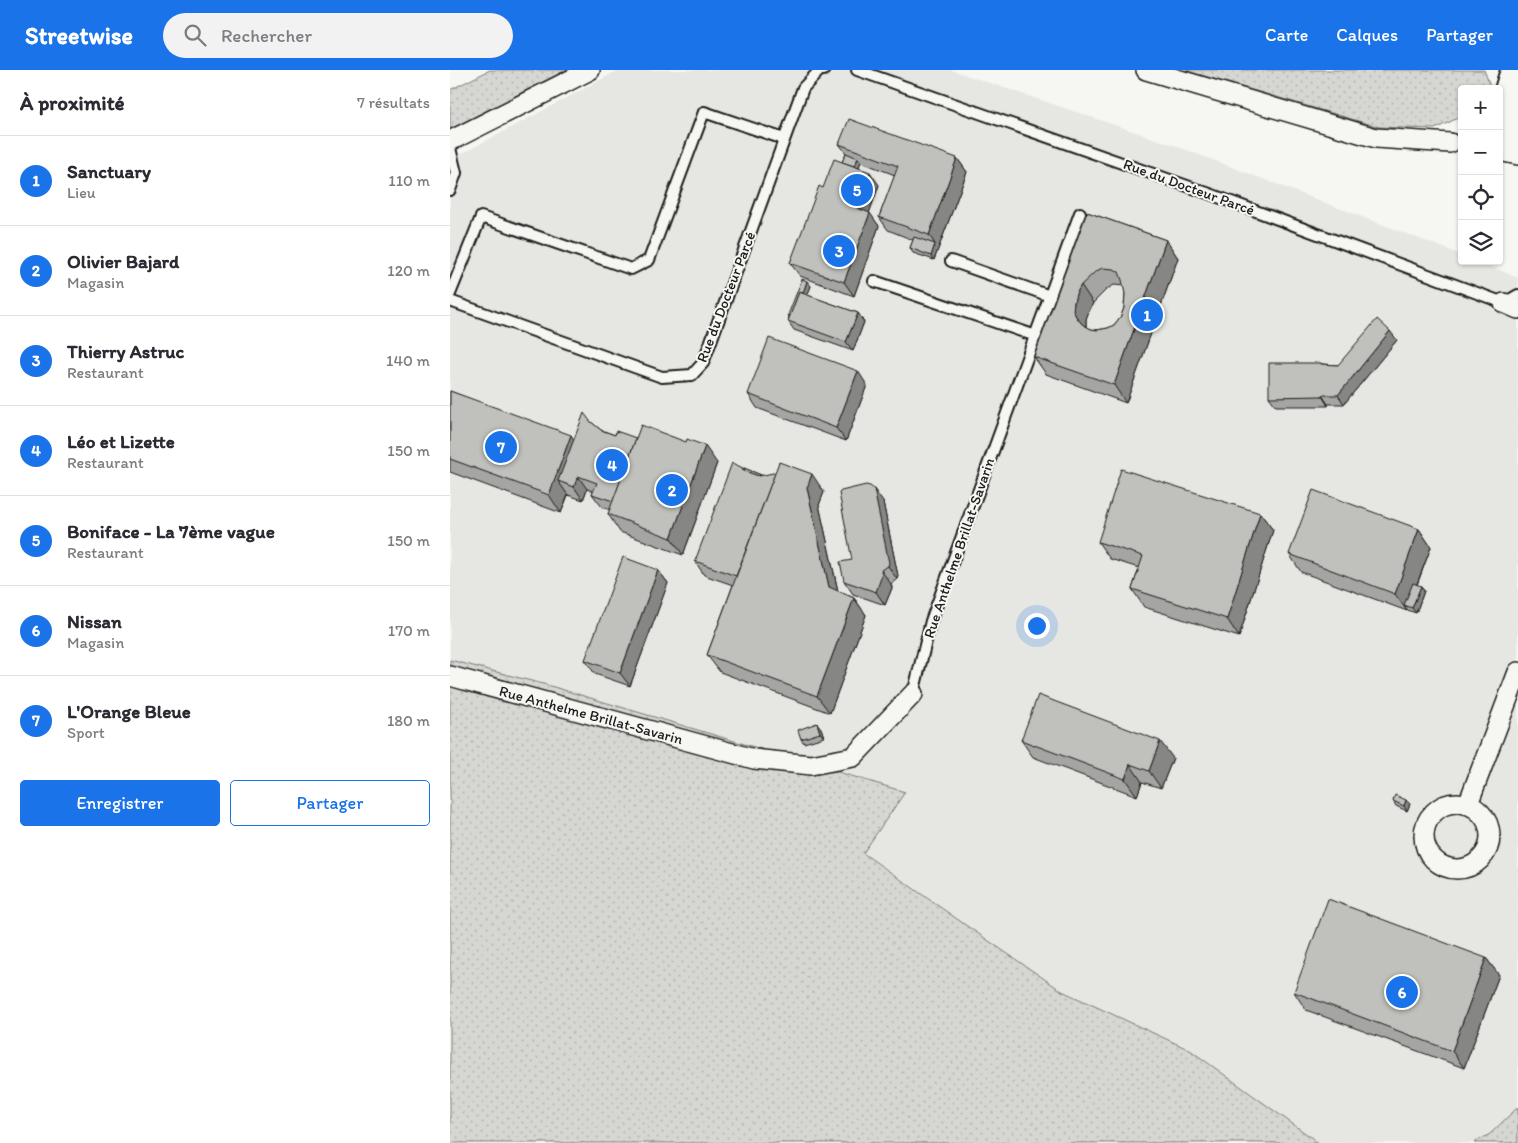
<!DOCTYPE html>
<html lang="fr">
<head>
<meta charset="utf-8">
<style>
  :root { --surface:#fff; --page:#f2f2f3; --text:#2b2b33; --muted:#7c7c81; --line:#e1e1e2; --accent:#1a73e8 }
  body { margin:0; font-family:Itim,sans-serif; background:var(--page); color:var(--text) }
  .controls { position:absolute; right:15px; top:15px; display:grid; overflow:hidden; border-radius:5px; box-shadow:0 1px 4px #0004 }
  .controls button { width:45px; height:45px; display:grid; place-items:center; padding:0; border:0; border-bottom:1px solid var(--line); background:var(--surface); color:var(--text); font:25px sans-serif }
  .you { position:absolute; left:586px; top:555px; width:18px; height:18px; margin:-12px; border:4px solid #fff; border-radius:50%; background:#1a73e8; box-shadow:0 0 0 8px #1a73e833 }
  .badge { display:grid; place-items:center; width:32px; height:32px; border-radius:50%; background:var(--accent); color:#fff; font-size:16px; font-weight:700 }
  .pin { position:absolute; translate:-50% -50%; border:2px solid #fff; box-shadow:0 1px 5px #0006 }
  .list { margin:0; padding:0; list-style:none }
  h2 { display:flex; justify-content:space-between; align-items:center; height:65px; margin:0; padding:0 20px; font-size:21px }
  h2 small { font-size:16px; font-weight:400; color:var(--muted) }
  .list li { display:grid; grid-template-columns:32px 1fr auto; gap:15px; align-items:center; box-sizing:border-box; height:90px; padding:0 20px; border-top:1px solid var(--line) }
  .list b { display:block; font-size:19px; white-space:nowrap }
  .list p { margin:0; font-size:16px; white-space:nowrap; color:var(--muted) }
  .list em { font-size:16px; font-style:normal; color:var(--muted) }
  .actions { display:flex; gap:10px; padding:15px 20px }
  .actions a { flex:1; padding:11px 0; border:1px solid var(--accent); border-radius:5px; text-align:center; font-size:18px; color:var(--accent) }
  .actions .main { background:var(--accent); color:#fff }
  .icon { flex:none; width:28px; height:28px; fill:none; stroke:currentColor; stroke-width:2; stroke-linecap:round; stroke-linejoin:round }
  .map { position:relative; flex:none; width:1068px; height:1073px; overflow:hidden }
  header { display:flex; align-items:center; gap:30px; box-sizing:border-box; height:70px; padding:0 25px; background:var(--accent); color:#fff }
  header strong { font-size:24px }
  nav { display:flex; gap:28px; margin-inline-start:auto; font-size:18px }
  .search { width:350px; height:45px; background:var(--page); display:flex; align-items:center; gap:12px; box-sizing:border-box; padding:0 18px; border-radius:28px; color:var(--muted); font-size:19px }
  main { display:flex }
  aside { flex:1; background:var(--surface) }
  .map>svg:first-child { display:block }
  .built { fill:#e6e6e2 }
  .grass { fill:url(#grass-dots); stroke:#797977 }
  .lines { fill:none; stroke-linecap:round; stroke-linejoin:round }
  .lane-casing { stroke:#1c1c1c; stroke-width:14 }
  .street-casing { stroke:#1c1c1c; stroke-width:22 }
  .secondary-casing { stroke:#1c1c1c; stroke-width:30 }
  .lane { stroke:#f6f6f2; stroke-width:10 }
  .street { stroke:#f6f6f2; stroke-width:19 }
  .secondary { stroke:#f6f6f2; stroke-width:26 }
  .wall { fill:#a5a5a3; stroke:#1c1c1c; fill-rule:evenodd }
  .shaded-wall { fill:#868684; stroke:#1c1c1c }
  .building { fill:#c0c0bd; stroke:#1c1c1c; fill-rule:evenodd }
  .labels { text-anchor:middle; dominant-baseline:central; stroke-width:4; stroke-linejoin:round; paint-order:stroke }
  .street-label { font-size:15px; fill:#1c1c1c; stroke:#f6f6f2 }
</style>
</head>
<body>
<header>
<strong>Streetwise</strong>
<div class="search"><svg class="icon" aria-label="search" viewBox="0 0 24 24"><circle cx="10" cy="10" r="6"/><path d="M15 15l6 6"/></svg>Rechercher</div>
<nav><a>Carte</a><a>Calques</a><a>Partager</a></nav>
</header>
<main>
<aside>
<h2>À proximité<small>7 résultats</small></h2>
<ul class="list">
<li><span class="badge">1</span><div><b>Sanctuary</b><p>Lieu</p></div><em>110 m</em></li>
<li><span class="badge">2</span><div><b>Olivier Bajard</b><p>Magasin</p></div><em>120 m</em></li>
<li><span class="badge">3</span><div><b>Thierry Astruc</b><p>Restaurant</p></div><em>140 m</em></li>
<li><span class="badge">4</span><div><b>Léo et Lizette</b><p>Restaurant</p></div><em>150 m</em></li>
<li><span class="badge">5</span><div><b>Boniface - La 7ème vague</b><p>Restaurant</p></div><em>150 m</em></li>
<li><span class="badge">6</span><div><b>Nissan</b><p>Magasin</p></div><em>170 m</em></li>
<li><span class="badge">7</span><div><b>L'Orange Bleue</b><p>Sport</p></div><em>180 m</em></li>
</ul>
<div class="actions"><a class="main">Enregistrer</a><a>Partager</a></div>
</aside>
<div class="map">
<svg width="1068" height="1073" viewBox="0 0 1068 1073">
  <defs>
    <pattern id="grass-dots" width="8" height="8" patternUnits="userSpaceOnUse" patternTransform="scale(1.25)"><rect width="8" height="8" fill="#d6d6d2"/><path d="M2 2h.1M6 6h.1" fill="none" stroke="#b7b7b4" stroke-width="1.8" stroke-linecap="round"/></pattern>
  </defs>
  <rect width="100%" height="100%" fill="#f6f6f2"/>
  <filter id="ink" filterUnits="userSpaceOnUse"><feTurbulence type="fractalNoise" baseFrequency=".02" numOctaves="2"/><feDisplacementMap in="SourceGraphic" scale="10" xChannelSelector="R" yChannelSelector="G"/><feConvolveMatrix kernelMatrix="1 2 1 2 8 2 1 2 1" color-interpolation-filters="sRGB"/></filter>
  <g filter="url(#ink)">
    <path class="built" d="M169 0H501L721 74 1012 185V191H1028L1068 208V1037L1040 1064 1024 1073H869L740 980 612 921 517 856 413 782 454 722 97 615 0 590V90Z"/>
    <g class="grass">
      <path d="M40 0H116L0 59V20Z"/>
      <path d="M734 0H1034L1041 18 1012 19V46L985 59 929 57Z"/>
      <path d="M0 590 97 615 455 722 413 783 517 856 612 921 740 980 869 1073H0Z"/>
      <path d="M1068 1037V1073H1024L1040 1064Z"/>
    </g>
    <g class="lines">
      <defs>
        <g id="lane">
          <path d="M407 0 760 124 1054 233 1068 225"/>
          <path d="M0 78 6 103 0 120"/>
          <path d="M501 191 600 226"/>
          <path d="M424 211 586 266"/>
          <path d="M0 224 31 147 181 199 199 190 254 42 334 69"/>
          <path d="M0 231 212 307 242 305 253 293 353 18 370 0H374"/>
          <path d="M463 624 481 551 630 143"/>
        </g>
        <g id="street">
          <path d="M696 0 926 68 1000 73"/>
          <path d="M0 71 140 0"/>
          <path d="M1049 81 1068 85"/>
          <path d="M1054 233 1068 239"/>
          <path d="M0 606 304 689 361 695 403 687 463 624"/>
          <circle cx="1007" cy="766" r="33"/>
          <path d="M1018 734 1068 602"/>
        </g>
        <path id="secondary" d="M1065 0C1052 28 1055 52 1068 79"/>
      </defs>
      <use href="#lane" class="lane-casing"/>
      <use href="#street" class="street-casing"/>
      <use href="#secondary" class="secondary-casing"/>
      <use href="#lane" class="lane"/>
      <use href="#street" class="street"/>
      <use href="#secondary" class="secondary"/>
    </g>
    <g class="wall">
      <path d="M389 74 507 88 517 102 484 190 463 183 460 178 463 170 438 160 429 147 445 105 411 92 408 98 429 115 419 143 429 156 404 226 350 206 340 193 373 118 392 92 396 83Z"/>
      <path d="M637 142 716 170 728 188 676 333 596 304 584 287ZM664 215 674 216 675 224 674 238 671 246 664 255 658 258 647 260 641 259 636 256V249L639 241 643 233 657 219Z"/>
      <path d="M361 216 357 225 408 243 414 252 403 281 344 260 338 251 339 247 338 245Z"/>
      <path d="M947 270 894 334H878V336H826L819 327 871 293 872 294 888 295Z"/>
      <path d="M417 315 396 371 307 338 298 324Z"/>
      <path d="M0 321 124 370 140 351 151 360 165 365 186 368 267 393 233 485 170 462 158 444 160 440 152 437 142 424 143 421 137 419 133 430 118 425 111 443 0 402Z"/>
      <path d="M294 398 311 405 374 422 369 435 388 521 404 528 416 545 380 643 270 602 257 585 283 515 254 505 245 491Z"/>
      <path d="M433 432 448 506 447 509 441 514 442 518 435 535 403 524 394 511 402 490Z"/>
      <path d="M810 443 823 460 789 567 694 537 682 519 689 498 660 489 648 472Z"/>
      <path d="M969 459 981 477 967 515 971 516 974 521 966 543 957 540V541L851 502 839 484Z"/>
      <path d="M208 500 218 513 180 616 145 604 135 590Z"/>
      <path d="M371 658 374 667 354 673 351 669Z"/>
      <path d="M571 670 723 688 711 718 692 712 687 726 583 687Z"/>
      <path d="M956 730 960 734 957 741 946 736 943 731Z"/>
      <path d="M1036 888 1049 905 1014 998 856 940 844 922Z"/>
    </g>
    <g class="shaded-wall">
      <path d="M408 88 411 92 405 107 402 102Z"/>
      <path d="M507 88 517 102 484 190 481 186 485 174 479 165Z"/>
      <path d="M420 102 429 115 416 152 407 138Z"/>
      <path d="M420 143 429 156 404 226 394 212Z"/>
      <path d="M716 170 728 188 676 333 664 315Z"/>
      <path d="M357 211 361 216 347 252 344 248Z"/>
      <path d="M631 215 643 233 639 241 636 249V259L627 248 623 241 624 232 626 224Z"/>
      <path d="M408 243 414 252 403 281 396 272Z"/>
      <path d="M940 261 947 270 894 334 888 325Z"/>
      <path d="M408 301 417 315 396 371 386 358Z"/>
      <path d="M872 325 878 334V336L872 326Z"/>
      <path d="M121 365 133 383 108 411 118 425 111 443 99 425Z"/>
      <path d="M255 376 267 393 233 485 221 468Z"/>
      <path d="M362 404 374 422 369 435 391 535 379 517 357 418Z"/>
      <path d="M128 406 137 419 133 430 124 417Z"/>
      <path d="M424 419 433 432 448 506 447 509 438 496Z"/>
      <path d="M810 443 823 460 789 567 777 549Z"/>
      <path d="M969 459 981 477 958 537 954 535 957 540V541L945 524Z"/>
      <path d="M208 500 218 513 180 616 170 603Z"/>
      <path d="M431 500 441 514 442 518 435 535 426 522Z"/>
      <path d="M971 516 974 521 966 543 962 538Z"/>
      <path d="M404 528 416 545 380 643 367 626Z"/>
      <path d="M367 653 371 658 374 667 370 663Z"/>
      <path d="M710 671 723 688 711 718 699 701Z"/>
      <path d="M680 694 692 712 687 726 675 709Z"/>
      <path d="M956 730 960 734 957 741 954 736Z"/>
      <path d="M1036 888 1049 905 1014 998 1002 981Z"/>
    </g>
    <g class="building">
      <path d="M399 49 507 88 479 165 429 147 448 96 389 74Z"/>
      <path d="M396 83 408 88 404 96 392 92Z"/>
      <path d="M384 89 420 102 407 138 420 143 394 212 340 193 369 116 373 118Z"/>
      <path d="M637 142 716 170 664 315 584 287ZM652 198 664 199 669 202 672 210 675 224 674 238 671 246 664 255 658 258 647 260 641 259 632 254 627 248 623 241 624 232 626 224 631 215 645 202Z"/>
      <path d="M464 167 485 174 481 186 460 178Z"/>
      <path d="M352 209 357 211 353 223 349 222 340 246 338 245Z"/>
      <path d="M349 222 408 243 396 272 338 251Z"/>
      <path d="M927 249 940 261 888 325H872V326L819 327V293H871V294L888 295Z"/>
      <path d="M319 268 408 301 386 358 298 324Z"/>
      <path d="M0 321 121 365 99 425 0 389Z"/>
      <path d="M134 343 140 351 151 360 165 365 166 361 186 368 163 431 142 424 147 413 128 406 124 417 108 411Z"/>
      <path d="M191 355 236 372 237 369 255 376 221 468 158 444Z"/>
      <path d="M329 392 362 404 357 418 379 517 404 528 367 626 257 585Z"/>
      <path d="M282 393 293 398 292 400 309 406 323 403H325L286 506 245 491Z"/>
      <path d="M294 398 311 405 309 406 295 401Z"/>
      <path d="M671 399 810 443 777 549 682 519 693 486 648 472Z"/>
      <path d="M416 415 420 416 424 419 439 493 438 496 431 500 432 505 426 522 394 511 390 492 402 490 389 423 391 421Z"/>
      <path d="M863 420 969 459 945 524 839 484Z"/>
      <path d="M173 487 208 500 170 603 135 590Z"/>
      <path d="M963 513 971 516 962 538 954 535Z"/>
      <path d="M588 625 710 671 699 701 680 694 675 709 571 670Z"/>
      <path d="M367 653 370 663 351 669 348 660Z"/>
      <path d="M945 725 956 730 954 736 943 731Z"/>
      <path d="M878 829 1036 888 1002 981 844 922Z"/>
    </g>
  </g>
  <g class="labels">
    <g class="street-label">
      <text transform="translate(739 117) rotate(20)">Rue du Docteur Parcé</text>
      <text transform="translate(276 227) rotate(-69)">Rue du Docteur Parcé</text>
      <text transform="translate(509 478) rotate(-71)">Rue Anthelme Brillat-Savarin</text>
      <text transform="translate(141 645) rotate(15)">Rue Anthelme Brillat-Savarin</text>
    </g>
  </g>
</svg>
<div class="controls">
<button>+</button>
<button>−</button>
<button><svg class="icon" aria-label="locate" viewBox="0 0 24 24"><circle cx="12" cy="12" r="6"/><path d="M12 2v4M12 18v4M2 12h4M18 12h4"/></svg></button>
<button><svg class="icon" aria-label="layers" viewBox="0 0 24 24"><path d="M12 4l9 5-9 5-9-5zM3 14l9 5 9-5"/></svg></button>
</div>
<div class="you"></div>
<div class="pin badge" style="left:697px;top:245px">1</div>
<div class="pin badge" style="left:222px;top:420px">2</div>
<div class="pin badge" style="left:389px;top:181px">3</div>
<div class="pin badge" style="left:162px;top:395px">4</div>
<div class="pin badge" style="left:407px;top:120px">5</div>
<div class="pin badge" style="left:952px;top:922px">6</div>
<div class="pin badge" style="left:51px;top:377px">7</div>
</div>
</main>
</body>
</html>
